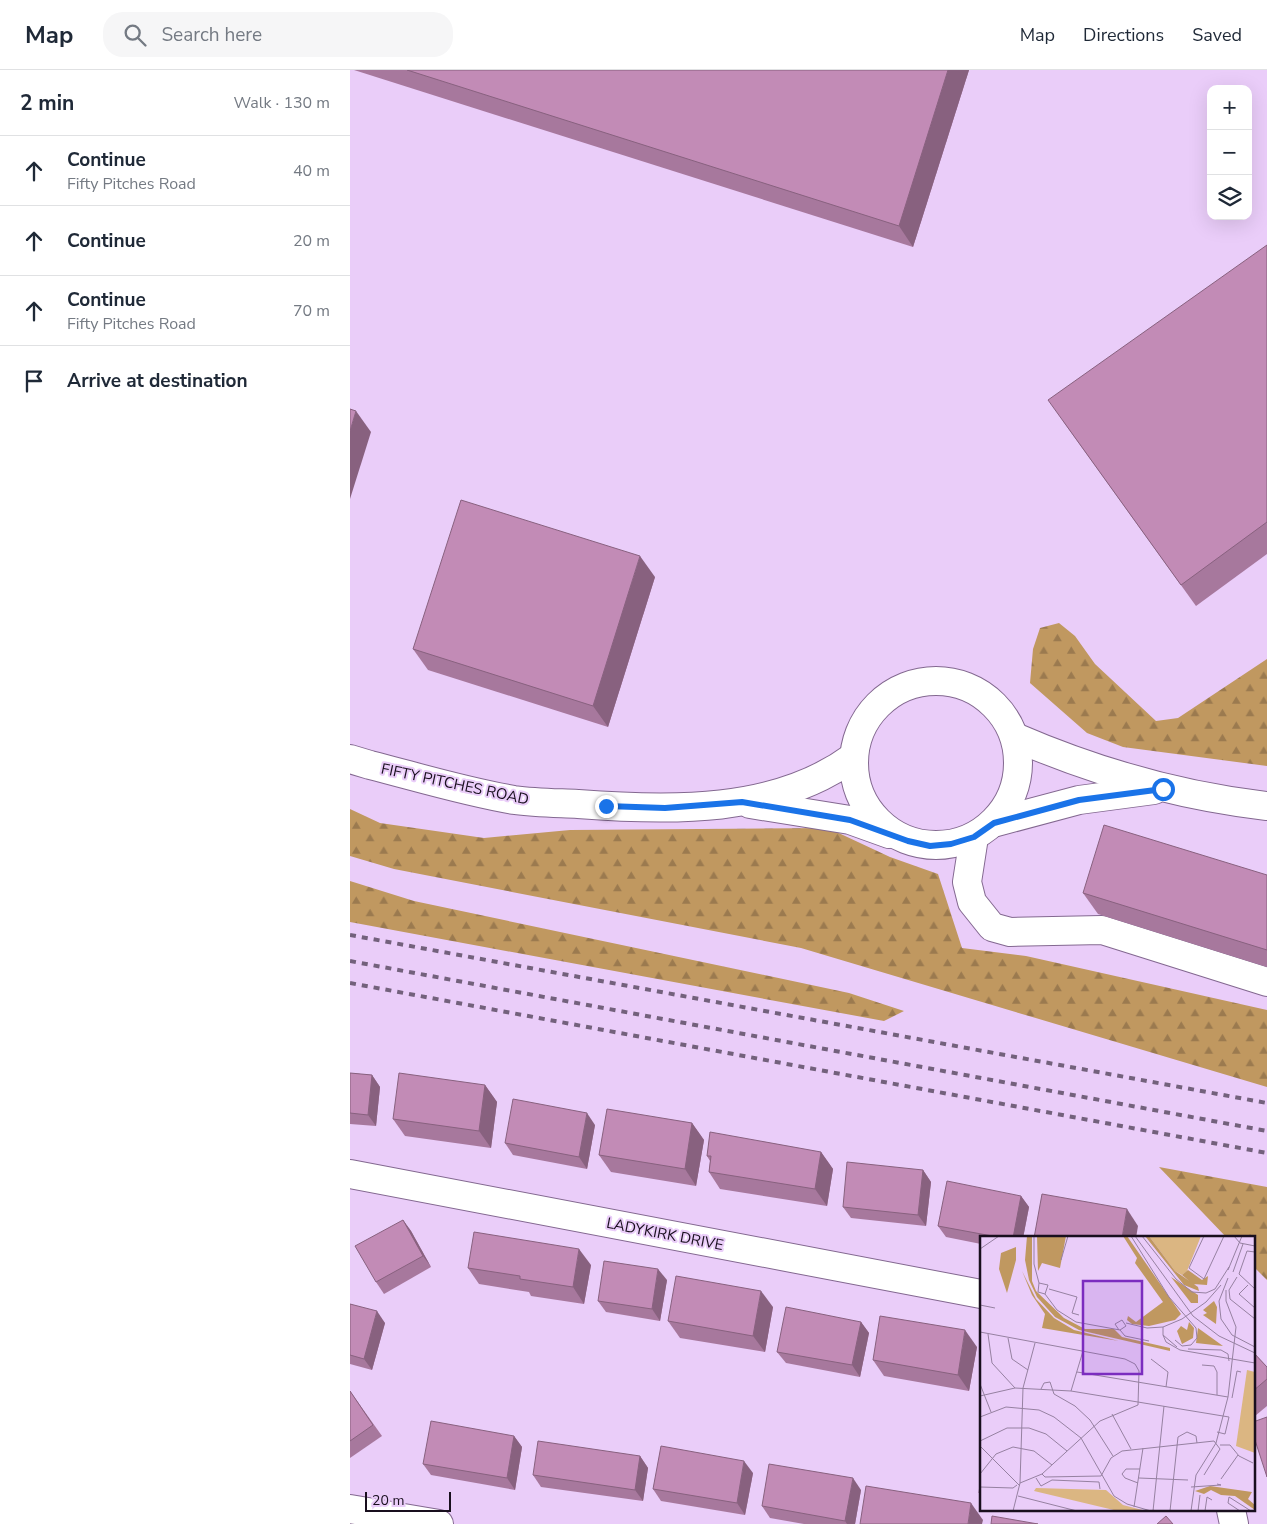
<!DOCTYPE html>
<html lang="en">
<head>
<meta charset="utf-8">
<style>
  :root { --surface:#fff; --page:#f6f6f7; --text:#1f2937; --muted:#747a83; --line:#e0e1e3 }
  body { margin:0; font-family:"Nunito Sans",sans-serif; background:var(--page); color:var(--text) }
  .controls { position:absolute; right:15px; top:15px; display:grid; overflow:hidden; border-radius:10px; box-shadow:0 5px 20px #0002 }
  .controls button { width:45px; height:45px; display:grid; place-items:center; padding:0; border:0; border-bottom:1px solid var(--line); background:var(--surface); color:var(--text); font:25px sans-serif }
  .scale { position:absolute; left:15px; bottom:12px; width:86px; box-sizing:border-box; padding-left:5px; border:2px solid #190f1e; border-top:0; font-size:14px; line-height:18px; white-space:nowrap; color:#190f1e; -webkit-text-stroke:4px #eacdf9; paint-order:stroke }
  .stop { position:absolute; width:15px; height:15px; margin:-11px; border:4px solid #1a73e8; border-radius:50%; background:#fff }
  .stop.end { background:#1a73e8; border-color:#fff; box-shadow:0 1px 5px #0008 }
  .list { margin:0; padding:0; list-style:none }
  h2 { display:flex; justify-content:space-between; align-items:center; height:65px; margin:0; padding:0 20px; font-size:21px }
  h2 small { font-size:16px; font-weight:400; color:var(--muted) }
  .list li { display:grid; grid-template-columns:32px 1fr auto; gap:15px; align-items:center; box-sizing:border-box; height:70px; padding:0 20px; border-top:1px solid var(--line) }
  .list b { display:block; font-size:19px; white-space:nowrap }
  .list p { margin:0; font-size:16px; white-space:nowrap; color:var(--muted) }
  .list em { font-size:16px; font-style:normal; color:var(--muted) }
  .icon { flex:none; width:28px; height:28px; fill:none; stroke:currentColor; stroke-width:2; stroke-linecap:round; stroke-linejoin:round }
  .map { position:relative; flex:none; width:917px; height:1454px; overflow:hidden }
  header { display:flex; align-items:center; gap:30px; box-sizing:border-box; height:70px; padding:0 25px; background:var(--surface); border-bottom:1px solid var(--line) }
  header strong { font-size:24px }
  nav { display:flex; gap:28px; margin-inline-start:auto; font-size:18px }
  .search { width:350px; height:45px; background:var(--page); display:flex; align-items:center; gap:12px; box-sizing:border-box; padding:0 18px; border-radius:20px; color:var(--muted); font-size:19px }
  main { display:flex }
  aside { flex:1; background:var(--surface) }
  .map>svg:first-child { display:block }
  .forest { fill:url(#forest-firs) }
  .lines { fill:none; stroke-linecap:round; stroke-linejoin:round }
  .street-casing { stroke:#836890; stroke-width:30 }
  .street { stroke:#fff; stroke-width:28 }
  .rail { stroke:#73617c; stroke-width:4; stroke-dasharray:6 6; stroke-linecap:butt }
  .wall { fill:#a7789d }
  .shaded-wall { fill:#88617f }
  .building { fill:#c28bb6; stroke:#88617f }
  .route { stroke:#1a73e8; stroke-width:6 }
  .labels { text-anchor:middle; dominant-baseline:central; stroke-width:4; stroke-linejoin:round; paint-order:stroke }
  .street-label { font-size:15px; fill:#190f1e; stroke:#eacdf9 }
  .inset-road { fill:none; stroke:#9681a1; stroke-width:1 }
  .view { fill:#7b2cbf; fill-opacity:0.15; stroke:#7b2cbf; stroke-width:2.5 }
  .inset-edge { fill:none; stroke:#190f1e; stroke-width:2.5 }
</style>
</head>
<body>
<header>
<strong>Map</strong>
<div class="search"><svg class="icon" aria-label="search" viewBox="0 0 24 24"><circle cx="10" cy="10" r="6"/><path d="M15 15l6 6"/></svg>Search here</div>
<nav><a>Map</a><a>Directions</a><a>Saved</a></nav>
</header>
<main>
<aside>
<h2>2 min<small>Walk · 130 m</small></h2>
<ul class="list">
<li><svg class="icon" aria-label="ahead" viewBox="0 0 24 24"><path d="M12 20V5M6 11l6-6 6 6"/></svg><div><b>Continue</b><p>Fifty Pitches Road</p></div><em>40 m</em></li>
<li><svg class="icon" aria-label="ahead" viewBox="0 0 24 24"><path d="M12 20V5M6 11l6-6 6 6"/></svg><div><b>Continue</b></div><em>20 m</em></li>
<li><svg class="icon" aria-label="ahead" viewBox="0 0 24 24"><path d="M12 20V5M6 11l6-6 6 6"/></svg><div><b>Continue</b><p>Fifty Pitches Road</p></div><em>70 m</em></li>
<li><svg class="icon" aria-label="arrive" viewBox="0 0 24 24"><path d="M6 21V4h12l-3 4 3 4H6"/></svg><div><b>Arrive at destination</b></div></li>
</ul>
</aside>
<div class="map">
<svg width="917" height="1454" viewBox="0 0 917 1454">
  <defs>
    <pattern id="forest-firs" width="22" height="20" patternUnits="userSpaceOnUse" patternTransform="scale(1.25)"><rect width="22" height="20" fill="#c09860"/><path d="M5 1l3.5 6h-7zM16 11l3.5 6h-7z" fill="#9b7a4f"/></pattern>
  </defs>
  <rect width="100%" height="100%" fill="#eacdf9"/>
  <g class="forest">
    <path d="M709 553 725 566 745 594 806 651 828 648 917 589V696L773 677 737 663 680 613 683 579 690 558Z"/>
    <path d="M0 739 30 753 134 768 220 760 478 758 540 787 588 804 612 878 676 886 917 940V1017L451 878 44 799 0 786Z"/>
    <path d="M0 811 64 831 499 923 554 941 534 951 0 852Z"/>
    <path d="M809 1097 917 1117V1210L903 1196V1168H877Z"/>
  </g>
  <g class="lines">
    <defs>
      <g id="street">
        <circle cx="586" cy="693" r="82"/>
        <path d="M665 667C746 702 829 726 917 736"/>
        <path d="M0 689 20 695C67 707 116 722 164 730 185 733 207 733 228 734 319 741 426 744 503 687"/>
        <path d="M400 734 500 750 539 764"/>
        <path d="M643 753 729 730 804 720"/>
        <path d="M624 767 617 812 622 832 642 857 660 862 752 860 917 912"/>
        <path d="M0 1104 631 1224"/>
        <path d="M0 1439 89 1454"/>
        <path d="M881 1440 884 1454"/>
      </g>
    </defs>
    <use href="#street" class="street-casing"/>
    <use href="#street" class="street"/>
    <g class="rail">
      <path d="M0 865 917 1033"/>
      <path d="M0 891 917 1061"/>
      <path d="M0 913 917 1083"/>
    </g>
  </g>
  <g class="wall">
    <path d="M4 0H619L563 177Z"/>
    <path d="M917 175V484L846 536 713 351Z"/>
    <path d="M305 507 258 657 78 600 63 579Z"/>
    <path d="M917 805V897L748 844 733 823Z"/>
    <path d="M0 1003 22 1005 30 1017 26 1056 0 1054Z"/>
    <path d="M135 1015 147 1032 141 1078 55 1066 43 1049Z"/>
    <path d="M342 1053 354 1070 346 1116 261 1102 249 1085Z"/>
    <path d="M245 1055 237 1099 163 1085 155 1073Z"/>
    <path d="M471 1082 483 1099 477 1136 370 1119 359 1102 360 1091 357 1086Z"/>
    <path d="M573 1100 581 1112 576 1156 501 1148 493 1137Z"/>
    <path d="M671 1126 679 1137 673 1168H631V1174L596 1167 588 1156Z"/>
    <path d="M53 1150 61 1161 81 1197 34 1224 26 1212Z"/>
    <path d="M241 1195 234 1234 181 1226 179 1222 129 1214 118 1198Z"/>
    <path d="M317 1210 310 1251 256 1242 248 1231Z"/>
    <path d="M0 1234 35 1253 22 1300 0 1294Z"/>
    <path d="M423 1237 415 1282 330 1268 318 1251Z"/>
    <path d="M511 1252 519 1263 510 1307 436 1293 427 1282Z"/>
    <path d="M627 1277 619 1321 534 1306 523 1290Z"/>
    <path d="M903 1282 917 1297V1336L905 1346 903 1344Z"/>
    <path d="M0 1321 32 1366 0 1388Z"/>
    <path d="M164 1366 172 1377 165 1420 81 1405 73 1394Z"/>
    <path d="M290 1386 298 1398 293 1431 191 1417 183 1405Z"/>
    <path d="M403 1403 395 1445 311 1431 303 1419Z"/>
    <path d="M511 1420 505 1454H454L420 1448 412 1436Z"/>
  </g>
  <g class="shaded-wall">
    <path d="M598 0H619L563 177 549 156Z"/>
    <path d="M6 341 21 362 0 429V361Z"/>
    <path d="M290 486 305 507 258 657 243 636Z"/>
    <path d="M22 1005 30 1017 26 1056 18 1045Z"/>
    <path d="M135 1015 147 1032 141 1078 129 1061Z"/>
    <path d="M237 1043 245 1055 237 1099 229 1087Z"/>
    <path d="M342 1053 354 1070 346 1116 335 1099Z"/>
    <path d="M471 1082 483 1099 477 1136 465 1119Z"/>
    <path d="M573 1100 581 1112 576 1156 568 1145Z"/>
    <path d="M671 1126 679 1137 673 1168H663Z"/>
    <path d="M777 1139 788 1156 786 1168H772Z"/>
    <path d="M53 1150 61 1161 81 1197 73 1186Z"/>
    <path d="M229 1179 241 1195 234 1234 223 1217Z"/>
    <path d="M308 1199 317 1210 310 1251 302 1239Z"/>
    <path d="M411 1221 423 1237 415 1282 403 1266Z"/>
    <path d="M27 1241 35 1253 22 1300 14 1289Z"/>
    <path d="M511 1252 519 1263 510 1307 502 1295Z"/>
    <path d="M615 1260 627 1277 619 1321 608 1305Z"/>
    <path d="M164 1366 172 1377 165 1420 157 1408Z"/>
    <path d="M290 1386 298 1398 293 1431 285 1420Z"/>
    <path d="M394 1391 403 1403 395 1445 387 1433Z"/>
    <path d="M503 1408 511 1420 505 1454H497L495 1451Z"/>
    <path d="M621 1433 633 1450 632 1454H618Z"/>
  </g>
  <g class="building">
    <path d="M57 0H598L549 156Z"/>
    <path d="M917 175V452L831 515 698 330Z"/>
    <path d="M0 339 6 341 0 361Z"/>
    <path d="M111 430 290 486 243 636 63 579Z"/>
    <path d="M754 755 917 805V880L733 823Z"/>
    <path d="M0 1003 22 1005 18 1045 0 1043Z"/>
    <path d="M49 1003 135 1015 129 1061 43 1049Z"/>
    <path d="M163 1029 237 1043 229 1087 155 1073Z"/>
    <path d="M257 1039 342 1053 335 1099 249 1085Z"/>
    <path d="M360 1062 471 1082 465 1119 359 1102 361 1086H357Z"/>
    <path d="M497 1092 573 1100 568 1145 493 1137Z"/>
    <path d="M597 1111 671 1126 663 1168H653L588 1156Z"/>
    <path d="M692 1124 777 1139 772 1168H684Z"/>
    <path d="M53 1150 73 1186 26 1212 5 1176Z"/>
    <path d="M124 1162 229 1179 223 1217 170 1209V1206L118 1198Z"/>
    <path d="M254 1191 308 1199 302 1239 248 1231Z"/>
    <path d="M326 1206 411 1221 403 1266 318 1251Z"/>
    <path d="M0 1234 27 1241 14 1289 0 1285Z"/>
    <path d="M436 1237 511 1252 502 1295 427 1282Z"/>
    <path d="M530 1246 615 1260 608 1305 523 1290Z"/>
    <path d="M903 1282 917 1297V1309L903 1321Z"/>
    <path d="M0 1321 23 1355 0 1371Z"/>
    <path d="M917 1347V1407L903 1364V1352Z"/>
    <path d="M81 1351 164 1366 157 1408 73 1394Z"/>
    <path d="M188 1371 290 1386 285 1420 183 1405Z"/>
    <path d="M311 1376 394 1391 387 1433 303 1419Z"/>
    <path d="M419 1394 503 1408 495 1451 412 1436Z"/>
    <path d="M631 1406V1423H629Z"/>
    <path d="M516 1416 621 1433 618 1454H510Z"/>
    <path d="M642 1446 688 1454H641Z"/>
    <path d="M816 1446 823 1454H807Z"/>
  </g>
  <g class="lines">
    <path class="route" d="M256 736 315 738 392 732 500 750 558 771 580 776 601 774 624 767 644 753 729 730 813 719"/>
  </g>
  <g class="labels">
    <g class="street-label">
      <text transform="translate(105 714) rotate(12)">FIFTY PITCHES ROAD</text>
      <text transform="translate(315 1164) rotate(11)">LADYKIRK DRIVE</text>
    </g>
  </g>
  <g transform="translate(630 1166)">
    <rect width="275" height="275" fill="#eacdf9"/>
    <path d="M169 0H221L207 35 202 39 195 35ZM56 252 126 254 143 269 166 275H138L54 255Z" fill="#dbb682"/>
    <path d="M47 0H52V45L56 55 84 82 105 93H134L142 101 190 112V115L99 94 75 81 57 61 49 44 45 24ZM57 0H86L80 32 62 27 58 35ZM143 0H147L201 78 195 84 169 90 152 88 147 84 148 80 156 86 183 66 155 27 157 22ZM165 0H169L195 35 218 51 219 55 204 49ZM36 11V24L27 57 19 33 21 17ZM208 34 222 44 228 40 227 49 213 48 202 39ZM42 35 56 63 74 82 94 94 139 105 62 92 65 78 52 59ZM191 41 218 59V67H211ZM234 65 237 71 236 88 223 79 227 77 223 74ZM209 86 214 92 213 102 202 108 197 95 201 90 207 94ZM218 92 243 110 216 107ZM230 250 272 256 268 263 275 269V274L255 260 241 259 231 254 224 258 215 255Z" fill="#c09860"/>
    <path d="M267 134 275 136V217L256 210Z" fill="#dbb682"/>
    <path class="inset-road" d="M54 0V28L59 47M151 0 189 61 216 92 217 102 211 109 202 110 195 104M155 0 213 80 239 100 275 117M162 0 196 43 212 56 226 57 235 53 249 31M224 0 209 32 224 43 244 0M254 0 260 7 275 10M0 13 19 0M81 24 88 0M248 34 262 0M253 36 263 8M259 38 267 15 275 16M259 38 275 53M257 41 249 54 250 63 275 83M248 42 239 65 241 83 252 99 275 111M59 47 68 49 65 58M59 47 58 56 65 58M268 49 259 58 275 72M69 53 97 61 92 77 99 79M65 58 77 74 96 86 140 94 146 90 142 84 135 88 139 94M0 69 15 72M146 87 167 92 183 91M140 94 145 100 169 105M0 96 145 123 155 128 159 135 158 169 120 185 62 238 40 247M8 98 12 127 35 152M183 99 186 106 200 114 275 127M28 102 32 123 48 134M197 111 183 99V91L202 83 226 66 241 49M208 113 241 114 248 118 249 125M171 123 188 136 186 151M222 129 234 130 237 136V159M97 136 248 161M0 148 11 176M61 153 64 147 70 146 74 158 95 170 110 184 133 220M91 155 103 115M0 160 35 152 91 155 249 181 245 198 237 196M252 162 257 135 261 136M132 178 151 213M0 181 26 171 59 174 74 181 101 202 134 260 147 268 171 275M0 205 27 192H49L66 198 87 215M240 209H250L259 220 273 227M0 210 40 250M0 238 16 218 33 211 54 215 72 229M62 238 65 241 121 240 131 222 142 215 234 205 240 213 224 239M56 242 61 250 72 244 119 246 120 253M159 242 208 244M241 243 258 219M158 247 145 242 142 238 146 233H160M0 251 33 252 37 249M211 251 241 249 237 248M38 260 97 275M154 271 163 212M33 275 40 247 43 152 55 107M173 275 184 170M190 275 198 201 207 196 216 200 217 207M211 275 216 239 236 207 248 161 256 91 246 65V54M218 275 220 259M225 275 227 261 232 264M260 275 248 267 249 261 271 275"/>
    <path class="view" d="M103 45H162V138H103Z"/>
    <rect width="275" height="275" class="inset-edge"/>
  </g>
</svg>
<div class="controls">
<button>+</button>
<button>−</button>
<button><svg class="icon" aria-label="layers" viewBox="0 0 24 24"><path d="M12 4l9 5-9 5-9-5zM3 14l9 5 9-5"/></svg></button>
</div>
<div class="scale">20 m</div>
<div class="stop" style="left:813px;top:719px"></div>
<div class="stop end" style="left:256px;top:736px"></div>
</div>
</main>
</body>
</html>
